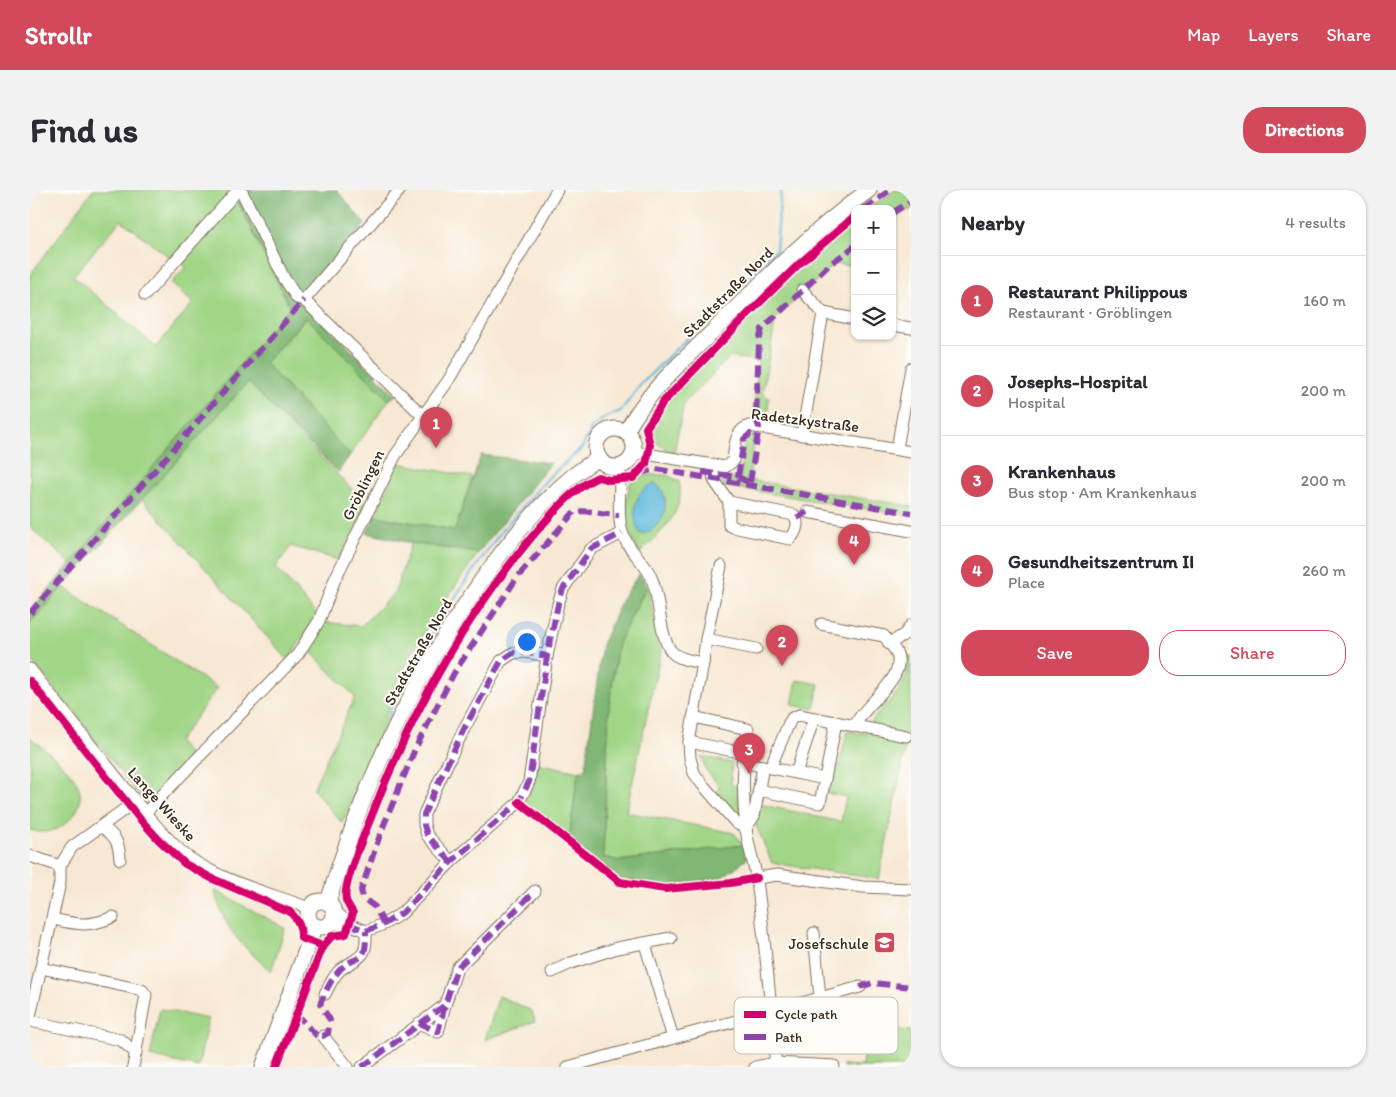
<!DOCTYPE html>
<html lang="en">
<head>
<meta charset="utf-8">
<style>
  :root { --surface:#fff; --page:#f2f2f3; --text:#2b2b33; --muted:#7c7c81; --line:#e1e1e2; --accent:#d1495b }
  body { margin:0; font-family:Itim,sans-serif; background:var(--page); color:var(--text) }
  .controls { position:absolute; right:15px; top:15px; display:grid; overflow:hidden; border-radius:10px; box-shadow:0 1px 4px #0004 }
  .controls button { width:45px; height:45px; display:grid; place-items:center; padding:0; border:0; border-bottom:1px solid var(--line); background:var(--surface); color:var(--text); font:25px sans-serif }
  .you { position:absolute; left:496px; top:451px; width:18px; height:18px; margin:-12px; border:4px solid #fff; border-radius:50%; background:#1a73e8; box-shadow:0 0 0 8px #1a73e833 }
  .badge { display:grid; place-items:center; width:32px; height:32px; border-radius:50%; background:var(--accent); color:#fff; font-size:16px; font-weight:700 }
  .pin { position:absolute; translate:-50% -41px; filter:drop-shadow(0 1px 2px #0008) }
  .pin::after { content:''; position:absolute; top:26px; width:18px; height:15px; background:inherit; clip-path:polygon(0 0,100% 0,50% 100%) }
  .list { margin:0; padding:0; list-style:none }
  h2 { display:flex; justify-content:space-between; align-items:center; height:65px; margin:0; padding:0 20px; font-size:21px }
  h2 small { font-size:16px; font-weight:400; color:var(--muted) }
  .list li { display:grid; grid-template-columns:32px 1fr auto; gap:15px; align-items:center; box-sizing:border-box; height:90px; padding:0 20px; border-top:1px solid var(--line) }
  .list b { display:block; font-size:19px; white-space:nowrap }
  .list p { margin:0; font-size:16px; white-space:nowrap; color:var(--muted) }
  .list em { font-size:16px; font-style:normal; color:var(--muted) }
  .actions { display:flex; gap:10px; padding:15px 20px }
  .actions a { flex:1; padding:11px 0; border:1px solid var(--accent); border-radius:20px; text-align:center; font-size:18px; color:var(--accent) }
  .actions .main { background:var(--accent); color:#fff }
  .icon { flex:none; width:28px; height:28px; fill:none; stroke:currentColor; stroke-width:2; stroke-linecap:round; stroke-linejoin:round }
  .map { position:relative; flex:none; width:881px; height:877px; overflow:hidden; border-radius:20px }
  header { display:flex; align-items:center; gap:30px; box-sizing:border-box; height:70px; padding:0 25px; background:var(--accent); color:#fff }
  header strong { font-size:24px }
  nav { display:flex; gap:28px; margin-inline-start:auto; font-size:18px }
  .intro { display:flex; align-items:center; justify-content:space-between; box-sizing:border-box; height:120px; padding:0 30px }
  h1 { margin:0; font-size:35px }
  .button { padding:12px 22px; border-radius:20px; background:var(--accent); color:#fff; font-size:18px; font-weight:700 }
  main { display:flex; gap:30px; padding:0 30px }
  aside { flex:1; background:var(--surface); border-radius:20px; box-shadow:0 1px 4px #0004 }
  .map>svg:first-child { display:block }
  .green { fill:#a1d687; stroke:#6e8052 }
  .forest { fill:#80b774; stroke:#5e7049 }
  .water { fill:#61b9de; stroke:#4e727e }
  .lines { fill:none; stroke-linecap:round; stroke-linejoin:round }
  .stream { stroke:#61b9de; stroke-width:2.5 }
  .minor-casing { stroke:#7d6c5d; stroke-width:13 }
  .major-casing { stroke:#7d6c5d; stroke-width:17 }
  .minor { stroke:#fff; stroke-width:11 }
  .major { stroke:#fff; stroke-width:15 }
  .quiet { stroke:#8e44ad; stroke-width:6; stroke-dasharray:12 6; stroke-linecap:butt }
  .cycleway-casing { stroke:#fdfcf7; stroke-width:11 }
  .cycleway { stroke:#d6006c; stroke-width:8 }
  .labels { text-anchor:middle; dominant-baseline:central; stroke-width:4; stroke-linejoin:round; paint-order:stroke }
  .street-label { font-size:16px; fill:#3b2a1e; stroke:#fdfcf7 }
  .poi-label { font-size:16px; fill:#3b2a1e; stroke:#fdfcf7; text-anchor:end }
  .key { fill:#fdfcf7; stroke:#c3bdb6; stroke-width:1 }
  .key-label { font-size:14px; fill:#3b2a1e }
</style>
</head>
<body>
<header>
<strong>Strollr</strong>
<nav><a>Map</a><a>Layers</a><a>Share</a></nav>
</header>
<div class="intro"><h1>Find us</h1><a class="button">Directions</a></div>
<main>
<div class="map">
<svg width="881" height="877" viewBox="0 0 881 877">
  <rect width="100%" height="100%" fill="#fdfcf7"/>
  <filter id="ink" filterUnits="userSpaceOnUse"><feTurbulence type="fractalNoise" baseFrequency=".02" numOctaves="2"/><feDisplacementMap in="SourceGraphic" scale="10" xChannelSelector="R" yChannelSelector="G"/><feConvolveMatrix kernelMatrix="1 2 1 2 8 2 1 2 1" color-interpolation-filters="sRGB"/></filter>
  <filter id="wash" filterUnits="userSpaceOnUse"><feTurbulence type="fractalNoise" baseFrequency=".0096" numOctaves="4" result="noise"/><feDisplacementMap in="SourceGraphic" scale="20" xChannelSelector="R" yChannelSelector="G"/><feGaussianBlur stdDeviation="1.12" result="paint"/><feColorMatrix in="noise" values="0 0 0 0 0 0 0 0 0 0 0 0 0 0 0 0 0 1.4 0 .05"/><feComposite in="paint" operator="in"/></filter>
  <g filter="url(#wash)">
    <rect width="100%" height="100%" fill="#f7e8d3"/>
    <g class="green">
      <path d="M63 0H202L142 69 91 30 43 86 126 157 163 113 141 93 156 77 150 71 206 8 260 117 41 374 0 337V85Z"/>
      <path d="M865 0H881V20H877L862 31V19H838Z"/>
      <path d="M825 30V76L804 74 746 128 732 204 739 208 737 231 723 230 728 171 700 167 654 213 644 263C631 256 621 253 618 238L637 211 722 124Z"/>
      <path d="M277 127 359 210 320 265 235 173Z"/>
      <path d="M218 192 338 316 308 370 261 356 246 377 287 425 258 470 112 309Z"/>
      <path d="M720 246H725L719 290 881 316V326L693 296 688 287 709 289 715 251Z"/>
      <path d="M368 273 442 287 425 340 345 326Z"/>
      <path d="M617 285H636L649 291C656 322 630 343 610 363 594 339 593 318 601 291Z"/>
      <path d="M381 353 448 363C417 410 363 477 355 533L312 633 283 599 325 507 277 458 293 432 331 436 365 402Z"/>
      <path d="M617 396 631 461 596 622 704 643 713 655 589 671 573 667 579 516 588 453Z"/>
      <path d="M33 397 187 498 148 552 162 568 116 614 0 468V433Z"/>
      <path d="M878 466H881V531L849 689 742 673 725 633 729 614 811 632 816 607 796 603 802 577H809L817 541 836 544C842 521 869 509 876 486 878 480 877 472 878 466Z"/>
      <path d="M767 490 789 494 784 519 762 515Z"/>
      <path d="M0 547C25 569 75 599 36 633 26 642 12 644 0 640Z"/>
      <path d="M671 566 702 573 701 595 707 596 711 623 707 625 685 602 690 597 676 580Z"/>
      <path d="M508 573 548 582 539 650 498 616 496 611 503 596Z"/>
      <path d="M184 700 255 738 241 781C209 753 196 742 184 700Z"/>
      <path d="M469 806 502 821 505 831 455 850Z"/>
      <path d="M130 819 178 829 168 877 120 866Z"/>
      <path d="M836 837 881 841V877H813V875L832 876Z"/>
    </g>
    <g class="forest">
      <path d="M203 0H307L335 34 269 113 280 119 366 205 359 210 276 127 235 173 320 265 308 282 218 192 0 433V421L260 117Z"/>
      <path d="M451 265 521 273 448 363 381 353 337 343 345 326 425 340Z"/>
      <path d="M609 384 617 396 588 453 579 516 573 667 590 671 713 655 717 669 691 688 637 696 590 689 539 650 548 582 555 580 572 455 592 409Z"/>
    </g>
    <path class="water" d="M625 293C646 308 632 343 610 344 600 325 603 301 625 293Z"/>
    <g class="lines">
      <g class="stream">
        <path d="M359 529 361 518 386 468 437 389 473 339 518 288 552 258 562 237 574 228 591 221 611 194 746 60 751 0"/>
        <path d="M241 877 285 769"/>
        <path d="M286 877 287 876"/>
      </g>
    </g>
  </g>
  <g filter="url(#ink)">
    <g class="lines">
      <defs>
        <g id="minor">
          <path d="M211 0 254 88 267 108 274 110"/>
          <path d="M772 100 793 123"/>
          <path d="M115 105 208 0"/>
          <path d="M862 135 881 138"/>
          <path d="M393 226 418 191 527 0"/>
          <path d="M772 245 793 123 825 129"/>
          <path d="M867 259 881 178"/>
          <path d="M604 262 695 277 703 271C705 257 704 241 719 236L881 262"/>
          <path d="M682 276 684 290 699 312 764 325C770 333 766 343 760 349L703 337 699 335V312"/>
          <path d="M589 277C592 298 586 321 592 342 597 360 615 371 621 387 631 409 628 443 641 461 648 470 664 471 673 473L659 552 660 568 664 583 672 594 706 633 716 638"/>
          <path d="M777 322 881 341"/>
          <path d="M791 434 854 446C857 451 863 456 866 462 879 488 833 514 825 536"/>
          <path d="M676 449 726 459"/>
          <path d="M859 454 875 444 881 435"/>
          <path d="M673 473 676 449 691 376"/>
          <path d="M0 479 115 623C128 638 142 655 158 667 193 692 239 703 279 718"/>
          <path d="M663 527 718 539C712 573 712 604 716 638 718 656 724 673 727 690 735 753 741 815 746 877"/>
          <path d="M659 552 714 563"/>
          <path d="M712 572 795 589 790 613 729 600"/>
          <path d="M740 578 759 533 762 528 769 525 876 546"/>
          <path d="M766 583 784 528"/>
          <path d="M795 589 806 532"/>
          <path d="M115 623 268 464 289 431 305 389 365 266 393 226 274 110 370 0"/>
          <path d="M72 637C86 646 89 653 90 669"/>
          <path d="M716 638 724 626 733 576"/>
          <path d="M0 666 30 676V693L0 826"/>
          <path d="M421 672 397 645 394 635V624L412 585 434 539 471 471 483 463 496 462 517 466"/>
          <path d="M30 676 42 657 106 611"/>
          <path d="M727 688 747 685 833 697 881 699"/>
          <path d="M304 720 319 734"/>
          <path d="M23 729C48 735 59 737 83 727"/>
          <path d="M301 734H319L336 741 354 734 372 723 421 672 489 612 499 592 517 466 528 414 533 399 561 359 592 343"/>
          <path d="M784 743 790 808"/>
          <path d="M615 754 643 848"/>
          <path d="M11 778 112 800 116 805 103 877"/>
          <path d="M522 782 541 773 587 758 641 748"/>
          <path d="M295 804C299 796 304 785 310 780 331 764 337 770 336 741"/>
          <path d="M0 831 91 850 106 863"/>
          <path d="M389 833 408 842 415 815"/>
          <path d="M293 846 318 877"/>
          <path d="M332 877 415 815 427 778 505 701"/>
          <path d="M538 877 830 797"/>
          <path d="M725 877 745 873 804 876"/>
        </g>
        <g id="major">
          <circle cx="585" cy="258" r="19"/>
          <path d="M596 242C616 203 650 174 680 144 731 93 781 42 839 0"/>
          <circle cx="291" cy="724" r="13"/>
          <path d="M298 712C335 587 392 469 470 365 498 329 529 291 569 268"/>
          <path d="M233 877 285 736"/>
        </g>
      </defs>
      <use href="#minor" class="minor-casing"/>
      <use href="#major" class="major-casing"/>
      <use href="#minor" class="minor"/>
      <use href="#major" class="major"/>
      <g class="quiet">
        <path d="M834 19 860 0"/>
        <path d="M862 23 881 11"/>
        <path d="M672 282 708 287 718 292"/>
        <path d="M609 283 626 279 881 323"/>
        <path d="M708 287 714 249 720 244 728 245"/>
        <path d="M720 292 729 237 726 229 729 151 732 139 800 74 825 56"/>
        <path d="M767 328 777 322"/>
        <path d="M0 423 274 110"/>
        <path d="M421 672 397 645 394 635V624L412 585 434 539 471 471 483 463 496 462 517 466"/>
        <path d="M319 734 336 741 354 734 372 723 421 672 489 612 499 592 517 466 528 414 533 399 561 359 592 343"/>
        <path d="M354 734 345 717 333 708 331 700 351 642 385 559 424 483 486 389 544 322C560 319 573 325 589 325"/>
        <path d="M830 797 843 793 881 797"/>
        <path d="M266 823 286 845 293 846 298 843 300 830 290 814C295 803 300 791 308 782 326 761 337 779 336 741"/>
        <path d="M389 833 408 842 415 815"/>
        <path d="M332 877 415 815 427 778 505 701"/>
      </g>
      <defs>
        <g id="cycleway">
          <path d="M0 491 109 628 129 650 155 674 183 689 260 722C268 730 271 736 271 748L293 756"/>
          <path d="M489 612 590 692 635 699 701 693 727 688"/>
          <path d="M246 877 293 756 302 746 316 744 323 723C321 719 317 714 316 710 312 696 334 645 340 630 379 528 430 433 501 348 520 326 541 299 568 287L579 290 603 288 616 274 620 255 616 238 634 211 718 124 769 74 825 26"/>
        </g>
      </defs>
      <use href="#cycleway" class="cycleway-casing"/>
      <use href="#cycleway" class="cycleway"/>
    </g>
  </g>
  <defs>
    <symbol id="school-square" viewBox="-11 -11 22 22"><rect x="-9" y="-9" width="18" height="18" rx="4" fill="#d1495b" stroke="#fdfcf7"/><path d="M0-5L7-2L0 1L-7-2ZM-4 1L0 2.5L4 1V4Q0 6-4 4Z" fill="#fff"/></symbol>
  </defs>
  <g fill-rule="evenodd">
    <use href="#school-square" x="842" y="740" width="25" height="25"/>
  </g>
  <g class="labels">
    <g class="street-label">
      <text transform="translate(698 102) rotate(-45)">Stadtstraße Nord</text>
      <text transform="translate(775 230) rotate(7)">Radetzkystraße</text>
      <text transform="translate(333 295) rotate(-64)">Gröblingen</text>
      <text transform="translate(388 462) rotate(-60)">Stadtstraße Nord</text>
      <text transform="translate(132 614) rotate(48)">Lange Wieske</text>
    </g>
    <g class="poi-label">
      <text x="839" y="753">Josefschule</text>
    </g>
  </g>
  <rect x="704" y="807" width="164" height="57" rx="8" class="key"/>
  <rect x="714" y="821" width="22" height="7" fill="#d6006c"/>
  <rect x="714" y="844" width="22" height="6" fill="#8e44ad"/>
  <g class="key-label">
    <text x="745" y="829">Cycle path</text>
    <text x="745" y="852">Path</text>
  </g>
</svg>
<div class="controls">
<button>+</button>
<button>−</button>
<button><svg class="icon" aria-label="layers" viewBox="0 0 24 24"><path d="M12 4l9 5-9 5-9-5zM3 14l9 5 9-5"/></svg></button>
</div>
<div class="you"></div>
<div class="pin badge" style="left:406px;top:258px">1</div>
<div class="pin badge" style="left:752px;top:476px">2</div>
<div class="pin badge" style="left:719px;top:584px">3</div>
<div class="pin badge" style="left:824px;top:375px">4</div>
</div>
<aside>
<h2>Nearby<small>4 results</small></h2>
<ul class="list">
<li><span class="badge">1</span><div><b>Restaurant Philippous</b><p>Restaurant · Gröblingen</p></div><em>160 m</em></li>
<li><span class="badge">2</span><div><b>Josephs-Hospital</b><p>Hospital</p></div><em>200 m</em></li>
<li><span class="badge">3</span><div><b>Krankenhaus</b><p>Bus stop · Am Krankenhaus</p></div><em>200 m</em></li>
<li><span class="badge">4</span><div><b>Gesundheitszentrum II</b><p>Place</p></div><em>260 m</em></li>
</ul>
<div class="actions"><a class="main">Save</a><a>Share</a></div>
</aside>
</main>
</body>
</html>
